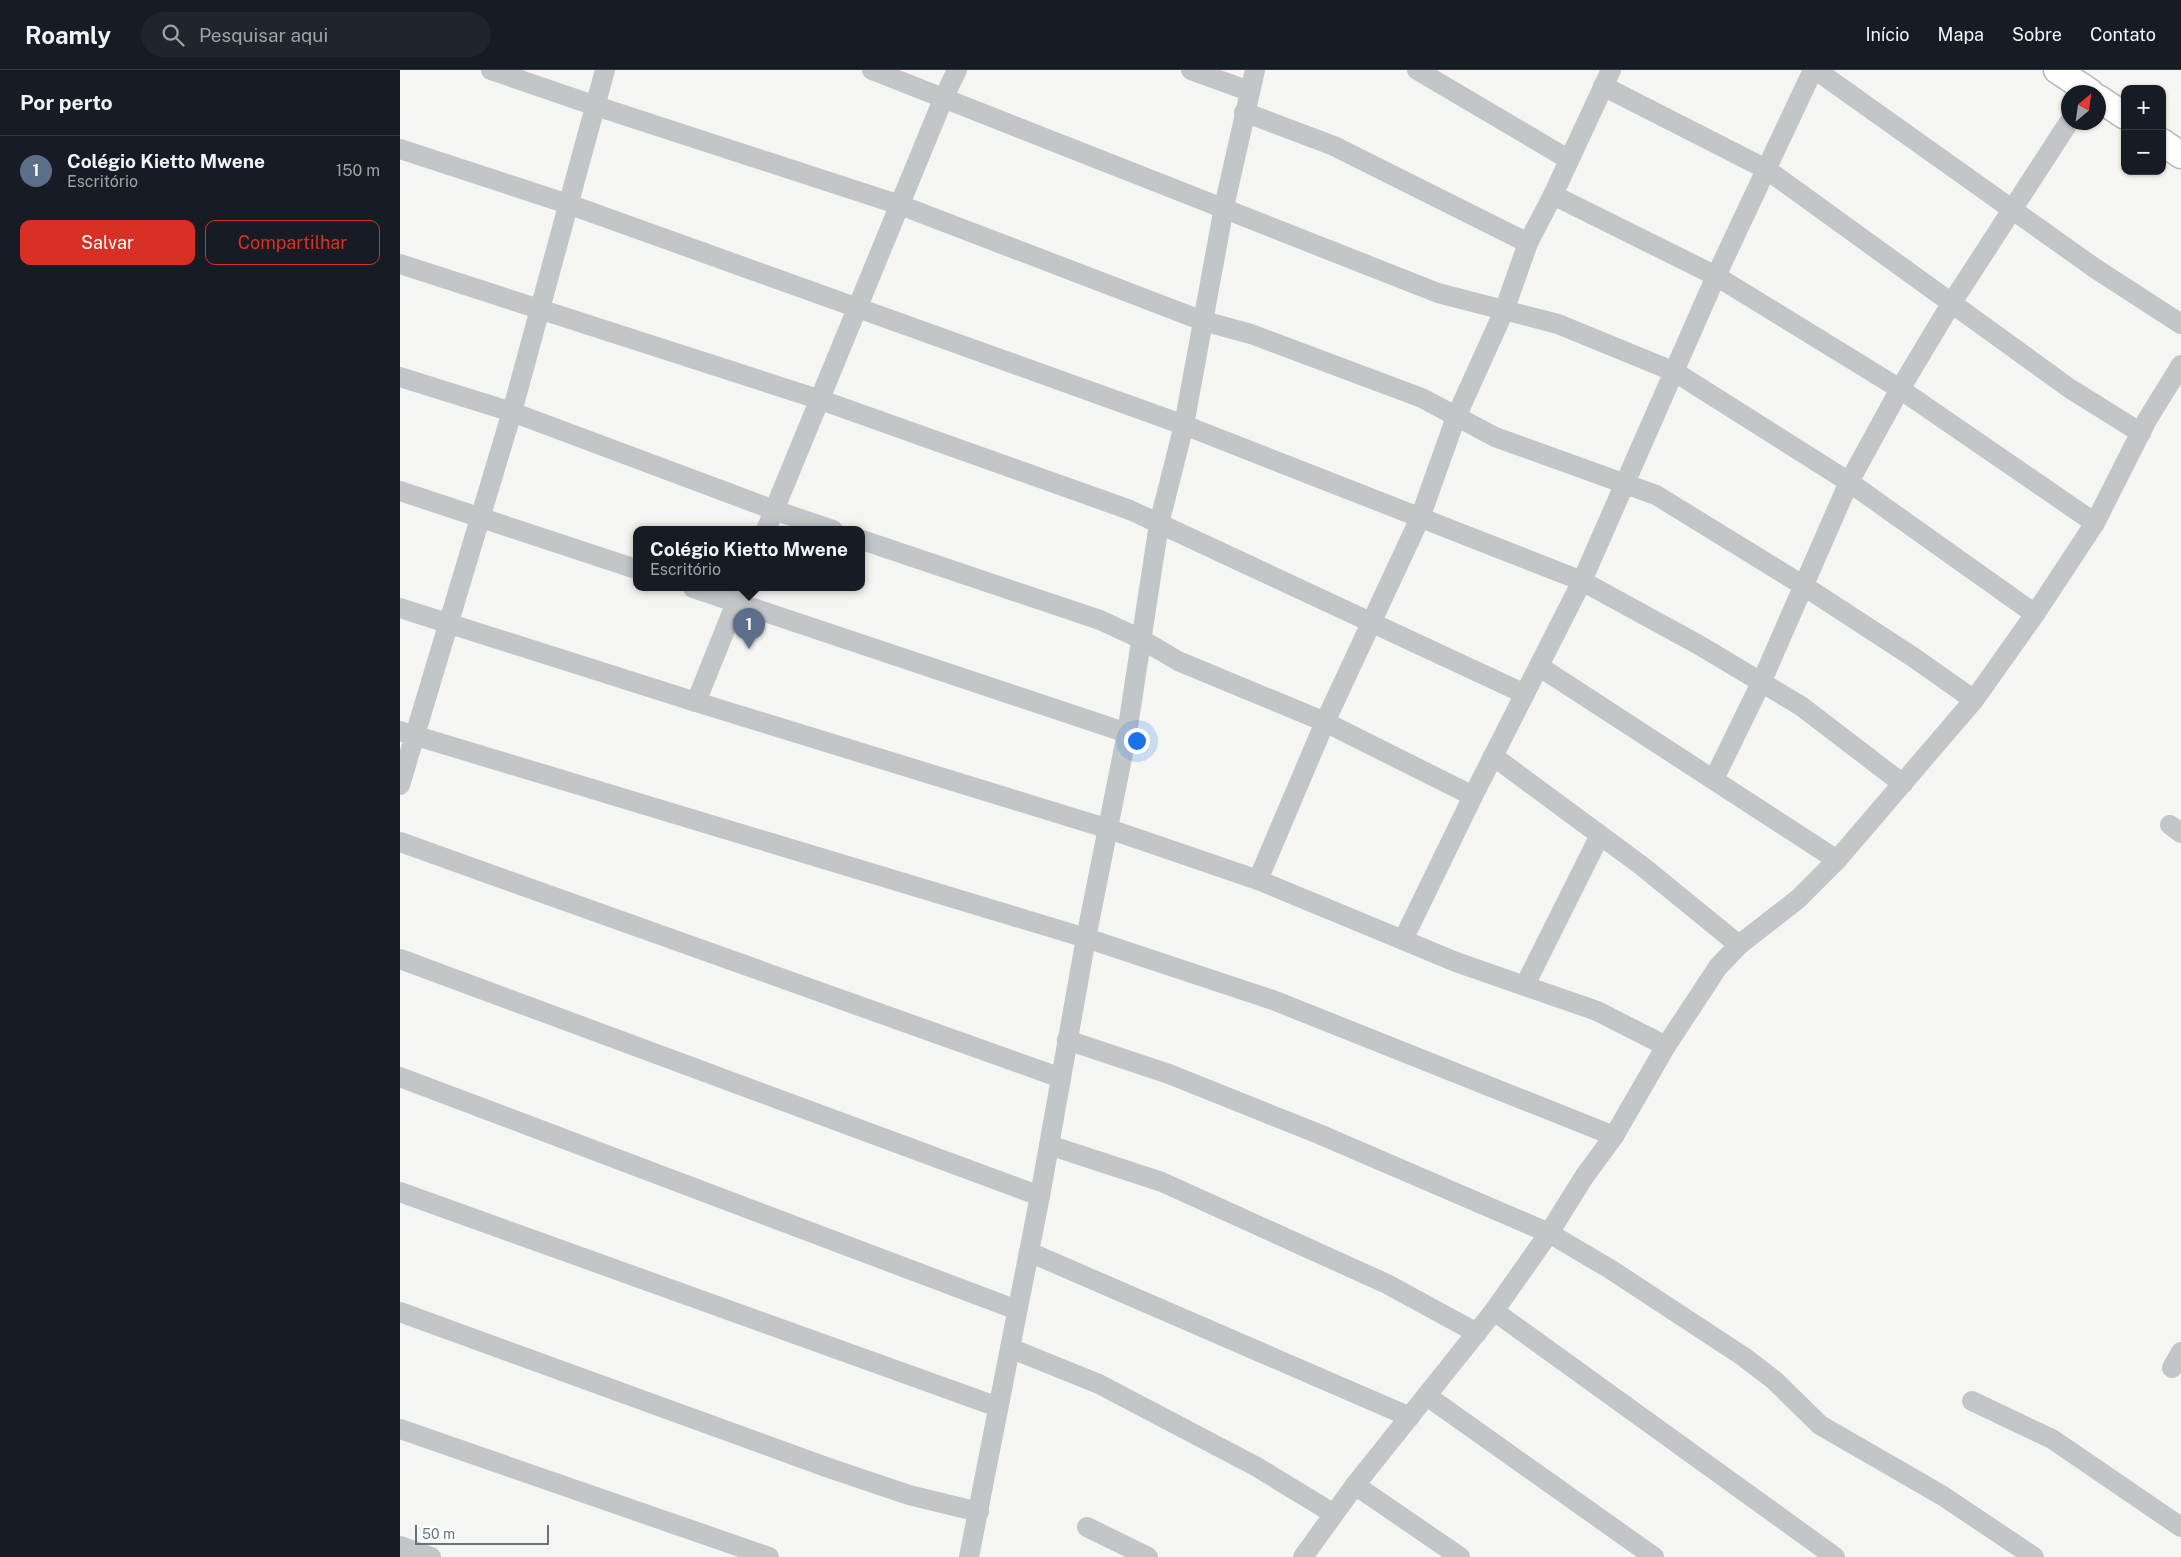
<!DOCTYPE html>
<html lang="pt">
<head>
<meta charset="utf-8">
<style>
  :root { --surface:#171b24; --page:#20242c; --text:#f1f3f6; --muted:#9ea1a6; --line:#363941; --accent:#d93025 }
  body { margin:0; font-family:"Public Sans",sans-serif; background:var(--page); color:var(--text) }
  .controls { position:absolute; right:15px; top:15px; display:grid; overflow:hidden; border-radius:10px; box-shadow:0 1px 4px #0004 }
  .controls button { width:45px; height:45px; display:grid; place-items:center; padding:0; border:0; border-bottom:1px solid var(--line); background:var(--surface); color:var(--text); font:25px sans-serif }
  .compass { position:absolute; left:1661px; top:15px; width:45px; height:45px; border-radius:50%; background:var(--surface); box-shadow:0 1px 4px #0004; rotate:29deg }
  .scale { position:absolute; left:15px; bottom:12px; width:134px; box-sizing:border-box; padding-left:5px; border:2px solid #647481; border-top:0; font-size:14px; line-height:18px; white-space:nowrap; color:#647481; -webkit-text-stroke:4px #fff; paint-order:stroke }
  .you { position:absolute; left:736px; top:670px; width:18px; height:18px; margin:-12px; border:4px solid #fff; border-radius:50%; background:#1a73e8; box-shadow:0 0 0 8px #1a73e833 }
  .badge { display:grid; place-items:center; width:32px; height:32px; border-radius:50%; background:var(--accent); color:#fff; font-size:16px; font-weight:700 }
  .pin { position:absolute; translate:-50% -41px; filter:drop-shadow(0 1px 2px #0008) }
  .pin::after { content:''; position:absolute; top:26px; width:18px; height:15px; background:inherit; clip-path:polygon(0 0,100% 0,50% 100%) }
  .popup { position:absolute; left:233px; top:456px; width:232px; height:65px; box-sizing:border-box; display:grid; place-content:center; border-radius:10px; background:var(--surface); filter:drop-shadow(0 1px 4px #0005); font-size:16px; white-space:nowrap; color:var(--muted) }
  .popup b { font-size:19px; color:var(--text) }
  .popup::after { content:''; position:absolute; left:50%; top:100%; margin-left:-10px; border:10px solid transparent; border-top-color:var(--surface) }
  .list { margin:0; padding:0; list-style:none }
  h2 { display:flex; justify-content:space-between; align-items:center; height:65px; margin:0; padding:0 20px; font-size:21px }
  h2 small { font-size:16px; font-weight:400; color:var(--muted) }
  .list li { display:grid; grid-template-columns:32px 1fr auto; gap:15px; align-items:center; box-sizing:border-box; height:70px; padding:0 20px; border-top:1px solid var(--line) }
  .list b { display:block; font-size:19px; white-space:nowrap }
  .list p { margin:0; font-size:16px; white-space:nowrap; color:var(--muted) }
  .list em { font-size:16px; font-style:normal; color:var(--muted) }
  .actions { display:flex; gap:10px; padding:15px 20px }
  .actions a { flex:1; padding:11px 0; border:1px solid var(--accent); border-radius:10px; text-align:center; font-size:18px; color:var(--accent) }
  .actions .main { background:var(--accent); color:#fff }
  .icon { flex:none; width:28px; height:28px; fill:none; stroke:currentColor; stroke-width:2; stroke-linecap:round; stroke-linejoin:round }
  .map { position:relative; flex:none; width:1781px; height:1487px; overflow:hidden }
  header { display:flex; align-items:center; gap:30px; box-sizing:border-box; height:70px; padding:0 25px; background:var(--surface); border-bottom:1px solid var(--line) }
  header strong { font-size:24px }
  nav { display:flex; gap:28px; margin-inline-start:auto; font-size:18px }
  .search { width:350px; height:45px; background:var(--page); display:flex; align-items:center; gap:12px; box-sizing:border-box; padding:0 18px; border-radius:28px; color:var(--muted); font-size:19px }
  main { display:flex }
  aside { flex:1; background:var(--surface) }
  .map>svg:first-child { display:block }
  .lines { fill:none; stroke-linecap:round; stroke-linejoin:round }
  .major-casing { stroke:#b3b7bb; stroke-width:29 }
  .minor { stroke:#c2c6c9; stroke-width:20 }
  .major { stroke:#fff; stroke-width:26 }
</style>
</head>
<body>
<header>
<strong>Roamly</strong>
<div class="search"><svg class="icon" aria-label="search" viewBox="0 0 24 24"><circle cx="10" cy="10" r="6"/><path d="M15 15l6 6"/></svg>Pesquisar aqui</div>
<nav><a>Início</a><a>Mapa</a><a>Sobre</a><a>Contato</a></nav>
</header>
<main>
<aside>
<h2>Por perto<small></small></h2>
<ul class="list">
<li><span class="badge" style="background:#5c6f8a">1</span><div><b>Colégio Kietto Mwene</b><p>Escritório</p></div><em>150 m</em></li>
</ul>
<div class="actions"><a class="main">Salvar</a><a>Compartilhar</a></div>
</aside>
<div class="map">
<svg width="1781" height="1487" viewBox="0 0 1781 1487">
  <rect width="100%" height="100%" fill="#f5f5f1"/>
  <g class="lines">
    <defs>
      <g id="major">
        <path d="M1657 0 1690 22"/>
        <path d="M1698 28 1725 46"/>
        <path d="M1762 72 1781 85"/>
      </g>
    </defs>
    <use href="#major" class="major-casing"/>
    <g class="minor">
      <path d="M91 0 196 36 500 135 803 251 851 264 1022 328 1095 367 1256 425 1404 516 1513 587 1574 630"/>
      <path d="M472 0 1038 223 1158 254 1275 302 1449 412 1635 544"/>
      <path d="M791 0 849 21"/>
      <path d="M1017 0 1168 89"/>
      <path d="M1416 0 1696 199 1781 254"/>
      <path d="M1203 16 1366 99 1669 318 1741 363"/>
      <path d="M844 42 934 76 1128 173"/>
      <path d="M0 79 168 134 784 355 1182 511 1299 575 1401 636 1503 714"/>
      <path d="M1153 125 1316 206 1500 319 1695 453"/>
      <path d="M0 194 421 330 730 440 1125 624"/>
      <path d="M0 307 112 342 374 440 433 460"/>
      <path d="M0 421 236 499"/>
      <path d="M366 460 544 27 557 0"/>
      <path d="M462 470 700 550 741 569 778 591 925 652 1073 726"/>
      <path d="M293 518 727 663"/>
      <path d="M0 538 296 632 709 759 858 810 1003 870 1073 726 1182 511 1316 206 1413 0"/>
      <path d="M1140 597 1437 790"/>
      <path d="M296 632 342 518"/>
      <path d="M0 661 686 868 873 930 1214 1066"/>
      <path d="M1093 686 1242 796 1339 875"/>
      <path d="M1314 709 1361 613 1449 412 1500 319 1551 234 1669 52"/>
      <path d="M0 715 112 342 205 0"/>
      <path d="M1770 755 1781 763"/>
      <path d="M0 772 661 1008"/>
      <path d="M858 810 925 652 1020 448 1056 347 1104 241 1128 173 1153 125 1211 0"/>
      <path d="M1003 870 1056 892 1197 941 1266 976"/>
      <path d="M0 889 640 1126"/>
      <path d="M1125 915 1200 765"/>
      <path d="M667 970 769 1004 919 1064 1149 1163 1210 1199 1344 1287 1374 1310 1420 1355 1543 1426 1634 1487"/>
      <path d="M0 1007 617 1240"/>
      <path d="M649 1075 762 1112 987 1214 1077 1263"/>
      <path d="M0 1122 598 1337"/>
      <path d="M629 1182 1010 1347"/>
      <path d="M1094 1241 1435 1487"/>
      <path d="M0 1242 426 1397 509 1425 579 1442"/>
      <path d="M610 1278 699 1314 857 1397 934 1444"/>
      <path d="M1772 1298 1781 1282"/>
      <path d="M1027 1326 1254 1487"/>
      <path d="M1572 1331 1652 1369 1781 1457"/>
      <path d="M0 1359 369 1487"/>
      <path d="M955 1415 1060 1487"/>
      <path d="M687 1457 748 1487"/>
      <path d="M0 1476 31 1487"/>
      <path d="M569 1487 640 1126 686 868 727 663 759 454 784 355 824 137 855 0"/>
      <path d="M903 1487 955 1415 1094 1241 1149 1163 1184 1107 1214 1066 1266 976 1318 897 1339 875 1398 829 1437 790 1574 630 1635 544 1695 453 1747 350 1781 295"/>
    </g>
    <use href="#major" class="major"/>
  </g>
</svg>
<div class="controls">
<button>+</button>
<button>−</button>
</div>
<svg class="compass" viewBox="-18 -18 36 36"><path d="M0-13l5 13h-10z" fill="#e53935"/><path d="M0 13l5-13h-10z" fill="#9ea1a6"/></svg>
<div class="scale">50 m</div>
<div class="you"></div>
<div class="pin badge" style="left:349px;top:579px;background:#5c6f8a">1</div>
<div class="popup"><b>Colégio Kietto Mwene</b>Escritório</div>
</div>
</main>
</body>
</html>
